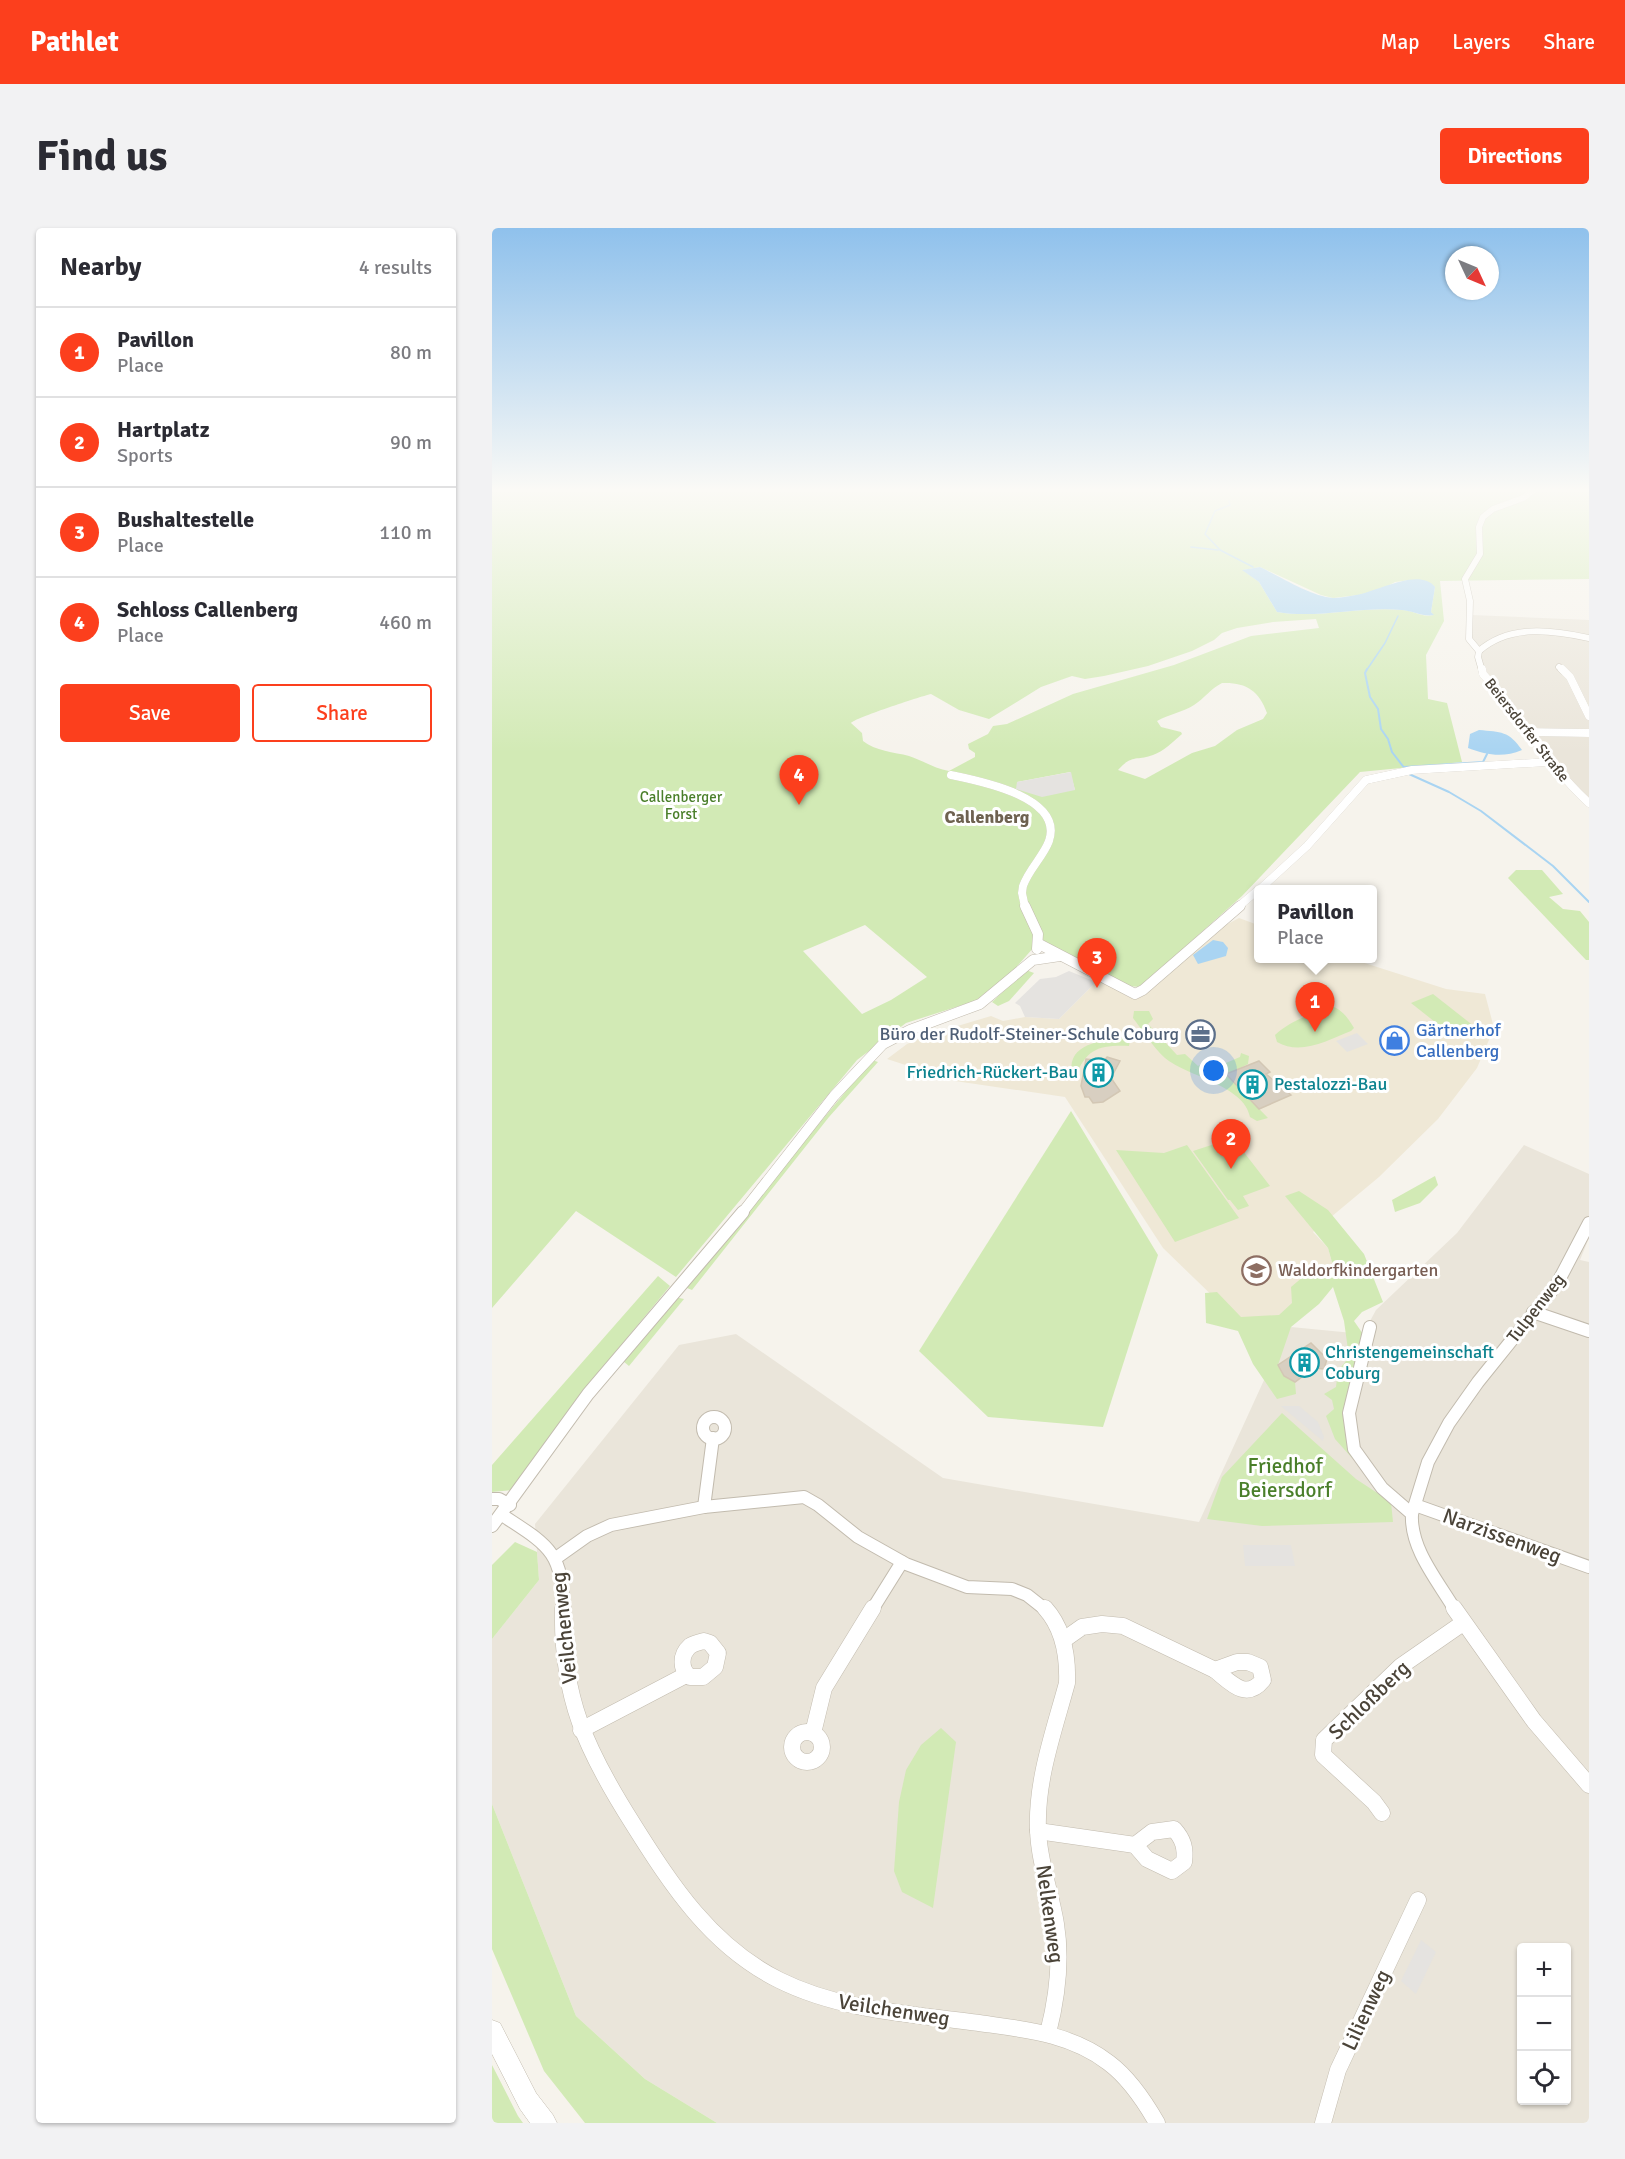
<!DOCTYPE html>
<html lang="en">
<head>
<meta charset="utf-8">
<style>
  :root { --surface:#fff; --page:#f2f2f3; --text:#2b2b33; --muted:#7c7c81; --line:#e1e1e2; --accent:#fc3f1d }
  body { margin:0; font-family:Signika,sans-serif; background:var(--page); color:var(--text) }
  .controls { position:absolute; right:18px; bottom:18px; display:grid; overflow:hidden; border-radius:6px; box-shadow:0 2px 4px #0004 }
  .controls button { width:54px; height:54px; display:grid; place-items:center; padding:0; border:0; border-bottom:2px solid var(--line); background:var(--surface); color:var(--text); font:30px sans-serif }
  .compass { position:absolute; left:953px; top:18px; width:54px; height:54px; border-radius:50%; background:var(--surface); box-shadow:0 2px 4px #0004; rotate:134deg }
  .you { position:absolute; left:722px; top:843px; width:21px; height:21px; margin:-15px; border:4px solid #fff; border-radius:50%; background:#1a73e8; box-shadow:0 0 0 9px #1a73e833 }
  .badge { display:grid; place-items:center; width:39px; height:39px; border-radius:50%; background:var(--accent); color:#fff; font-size:20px; font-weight:700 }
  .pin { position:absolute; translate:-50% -50px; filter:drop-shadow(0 2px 3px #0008) }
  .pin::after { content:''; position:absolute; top:32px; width:21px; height:18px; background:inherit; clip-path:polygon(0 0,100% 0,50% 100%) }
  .popup { position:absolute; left:762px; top:657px; width:123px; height:78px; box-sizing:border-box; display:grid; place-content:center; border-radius:6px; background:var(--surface); filter:drop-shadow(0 2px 4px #0005); font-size:20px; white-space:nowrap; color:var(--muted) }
  .popup b { font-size:22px; color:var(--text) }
  .popup::after { content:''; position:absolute; left:50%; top:100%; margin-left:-12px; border:12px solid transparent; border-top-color:var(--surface) }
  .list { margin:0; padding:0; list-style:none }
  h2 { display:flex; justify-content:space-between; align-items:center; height:78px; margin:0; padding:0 24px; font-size:26px }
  h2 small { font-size:20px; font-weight:400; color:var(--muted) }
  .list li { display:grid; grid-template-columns:39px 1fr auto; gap:18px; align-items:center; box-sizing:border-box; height:90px; padding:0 24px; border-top:2px solid var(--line) }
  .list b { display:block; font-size:22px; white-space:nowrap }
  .list p { margin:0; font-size:20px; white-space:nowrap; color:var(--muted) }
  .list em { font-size:20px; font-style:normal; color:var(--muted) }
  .actions { display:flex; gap:12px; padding:18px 24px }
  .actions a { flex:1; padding:14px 0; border:2px solid var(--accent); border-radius:6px; text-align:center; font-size:21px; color:var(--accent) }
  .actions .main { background:var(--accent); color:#fff }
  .icon { flex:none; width:33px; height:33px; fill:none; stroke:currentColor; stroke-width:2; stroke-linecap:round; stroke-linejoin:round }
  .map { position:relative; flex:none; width:1097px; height:1895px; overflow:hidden; border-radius:6px }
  header { display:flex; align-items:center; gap:36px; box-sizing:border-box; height:84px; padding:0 30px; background:var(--accent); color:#fff }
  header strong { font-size:28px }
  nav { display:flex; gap:33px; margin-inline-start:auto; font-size:21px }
  .intro { display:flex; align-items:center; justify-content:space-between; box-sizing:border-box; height:144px; padding:0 36px }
  h1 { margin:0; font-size:42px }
  .button { padding:15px 27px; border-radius:6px; background:var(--accent); color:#fff; font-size:21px; font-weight:700 }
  main { display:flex; gap:36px; padding:0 36px }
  aside { flex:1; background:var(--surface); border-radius:6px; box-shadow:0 2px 4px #0004 }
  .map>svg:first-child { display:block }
  .residential { fill:#eae5da; fill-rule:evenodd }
  .education { fill:#efe8d6 }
  .green { fill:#d2eab5; fill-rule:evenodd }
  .parking { fill:#e5e3e0 }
  .water { fill:#a9d4f2 }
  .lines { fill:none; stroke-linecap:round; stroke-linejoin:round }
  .stream-far1 { stroke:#a9d4f2; stroke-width:1.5 }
  .stream { stroke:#a9d4f2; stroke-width:2 }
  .building { fill:#d8cfc1; stroke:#d3c7b4; stroke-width:1.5 }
  .minor-far4-casing { stroke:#c2bbae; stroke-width:7 }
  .minor-far3-casing { stroke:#c2bbae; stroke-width:8 }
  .minor-far2-casing { stroke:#c2bbae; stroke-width:11 }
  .minor-far1-casing { stroke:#c2bbae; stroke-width:14 }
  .minor-casing { stroke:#c2bbae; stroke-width:17 }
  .tertiary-casing { stroke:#c2bbae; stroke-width:1 }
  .minor-far4 { stroke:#fff; stroke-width:6 }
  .minor-far3 { stroke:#fff; stroke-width:8 }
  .minor-far2 { stroke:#fff; stroke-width:10 }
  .minor-far1 { stroke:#fff; stroke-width:12 }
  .minor { stroke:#fff; stroke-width:16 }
  .tertiary { fill:#fff; fill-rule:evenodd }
  .labels { text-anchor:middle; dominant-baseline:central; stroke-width:6; stroke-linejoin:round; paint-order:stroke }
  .far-street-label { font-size:15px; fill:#4b4439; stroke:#fff }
  .far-park-label { font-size:15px; fill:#4a7f2a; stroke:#fff }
  .far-quarter-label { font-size:18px; font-weight:bold; fill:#6e6250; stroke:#fff }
  .shop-label { font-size:18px; fill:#366cbe; stroke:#fff; text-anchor:start }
  .service-label { font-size:18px; fill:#4e5e75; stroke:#fff; text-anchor:end }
  .culture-label { font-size:18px; fill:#0d838f; stroke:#fff; text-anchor:start }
  .education-label { font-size:18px; fill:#785e54; stroke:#fff; text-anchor:start }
  .street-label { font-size:18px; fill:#4b4439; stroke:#fff }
  .near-park-label { font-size:21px; fill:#4a7f2a; stroke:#fff }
  .near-street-label { font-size:21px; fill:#4b4439; stroke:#fff }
</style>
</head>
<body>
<header>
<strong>Pathlet</strong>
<nav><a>Map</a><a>Layers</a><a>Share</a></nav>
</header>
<div class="intro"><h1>Find us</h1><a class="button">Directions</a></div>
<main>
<aside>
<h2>Nearby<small>4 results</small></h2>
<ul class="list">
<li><span class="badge">1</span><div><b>Pavillon</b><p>Place</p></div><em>80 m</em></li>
<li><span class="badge">2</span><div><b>Hartplatz</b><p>Sports</p></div><em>90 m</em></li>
<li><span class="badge">3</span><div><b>Bushaltestelle</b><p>Place</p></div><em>110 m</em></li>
<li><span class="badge">4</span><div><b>Schloss Callenberg</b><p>Place</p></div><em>460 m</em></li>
</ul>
<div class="actions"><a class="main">Save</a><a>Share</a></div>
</aside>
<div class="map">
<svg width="1097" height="1895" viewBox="0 0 1097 1895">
  <rect width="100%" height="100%" fill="#f6f3ec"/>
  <g class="residential">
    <path d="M980 387 1097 392V577L1052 533 1022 480 992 441 980 413Z"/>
    <path d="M1032 917 1097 946V1010L1088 1032 1097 1034V1895H225L153 1851 84 1788 0 1576V1411L47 1352 43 1296 187 1117 244 1106 451 1250 707 1294 778 1139 799 1099 871 1106 884 1082 965 1005ZM1030 1720H1074V1872H1030Z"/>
  </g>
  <path class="education" d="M747 690 766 697V730L860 731 954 761 993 766 1002 800 985 840 946 891 887 949 821 1004 836 1020 841 1038 823 1059 764 1110 671 1020 573 869 463 853 395 831 415 816 432 808 499 788 511 793 533 789 567 791 606 752 645 771 659 761 730 699Z"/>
  <g class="green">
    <path d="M0 260H1097V351L948 353 952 393 934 427 936 471 955 475 970 534 868 544 750 668 648 759 636 758 542 719 512 753 483 773 414 795 365 832 184 1049 84 983 0 1080ZM768 339 829 367 841 370 867 367 890 361 903 354 918 352 943 359 939 384 941 387C931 390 920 382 910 382 868 378 826 391 785 384L767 354 751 342ZM824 391 827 400 759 408 682 437 581 466 515 496 501 498 496 506 476 516 477 521 483 525V529L457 543C443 541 430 532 417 528 402 524 383 523 371 513L370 505 359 495C363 490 427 469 439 466L467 482 497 491 549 459 580 448 593 451 612 448 656 438 700 423 722 412 730 405 745 400 781 394ZM730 455C753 454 767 462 775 485L771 491 745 502 723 518 700 525 653 551 626 542C640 526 645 533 661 527 672 523 681 514 690 506L689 504 669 499 665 493C678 486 691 484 702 477 713 470 718 461 730 455ZM578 544 583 562 525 554ZM373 697 435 749 399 772 370 786 311 723Z"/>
    <path d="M1024 642H1050L1071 666 1057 669 1071 681 1088 683 1097 694V732H1094L1016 650Z"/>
    <path d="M534 742 542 745 517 773 506 778 500 774Z"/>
    <path d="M941 766 983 799 962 809 919 775Z"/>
    <path d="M838 778C849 780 856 790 862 800L859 803C836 812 809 828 785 814L783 807C798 793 819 786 838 778Z"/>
    <path d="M642 783H657L661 791 656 796 685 827 693 826 706 838 722 830 729 837 748 829 749 825 757 828 756 836 734 847 776 890 765 893 758 889C752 857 696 849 673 830 661 819 651 803 641 790Z"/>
    <path d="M626 809 638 812 637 818C606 817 595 821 583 849H581C572 818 604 814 626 809Z"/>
    <path d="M380 832 386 834 337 889 200 1062 195 1060V1054Z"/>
    <path d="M579 883 666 1027 611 1199 496 1189 427 1123Z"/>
    <path d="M741 910 778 958 751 968 757 978 746 982 738 972H736L701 923Z"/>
    <path d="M695 917 747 990 683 1014 624 922 672 925Z"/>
    <path d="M943 948 946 957 928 975 903 984 900 972Z"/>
    <path d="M807 963 836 982 872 1026 891 1074 870 1084 862 1093 871 1106 853 1176 860 1230 843 1211 834 1188 842 1181 840 1172 832 1166 844 1159 846 1143 857 1129 852 1093 841 1059 827 1076 799 1099 786 1137 792 1148 803 1154 804 1166 785 1171 761 1136 746 1103 714 1095 713 1065 725 1064 749 1089 787 1087 800 1075 799 1059 818 1043 834 1046 841 1038 836 1020 793 968Z"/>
    <path d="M166 1048 178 1058 96 1157 22 1262 0 1264V1237Z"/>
    <path d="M183 1069 192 1071 137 1138 131 1133Z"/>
    <path d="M790 1185 864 1251 899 1274 901 1294 770 1298 715 1291 730 1249Z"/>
    <path d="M23 1314 45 1324 47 1352 0 1411V1337Z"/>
    <path d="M449 1500 464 1514 441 1680 410 1664 402 1643 407 1574 414 1542 429 1517Z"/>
    <path d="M0 1576 84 1788 153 1851 225 1895H93L52 1843 0 1721Z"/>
    <path d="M0 1837 26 1888 31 1895H0Z"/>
  </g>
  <g class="parking">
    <path d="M579 544 583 562 550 569 524 561 525 554Z"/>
    <path d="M577 743 604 754 567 791 533 789 528 778 523 775 548 751 564 749Z"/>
    <path d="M865 805 876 816 855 824 844 813Z"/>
    <path d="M789 1178H807L826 1194 832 1209 831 1213Z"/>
    <path d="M751 1317H799L803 1338H753Z"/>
    <path d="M929 1712 944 1724 924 1766 909 1753Z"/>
  </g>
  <g class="water">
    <path d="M768 339C787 348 820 369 841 370 848 370 857 368 864 367 885 364 927 339 943 359L939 384 942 387C931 389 921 383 910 382 868 378 826 391 785 384L767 354 750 342Z"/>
    <path d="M987 502C1009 504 1017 503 1030 522 1011 530 995 527 976 520L978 506Z"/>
    <path d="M721 712 731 714 736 720 734 728 706 736 701 727Z"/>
  </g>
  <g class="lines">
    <g class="stream-far1">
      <path d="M736 262 738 260"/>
      <path d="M737 273 738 277 723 283 713 306 728 322 761 339"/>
      <path d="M699 319 726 322"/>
      <path d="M874 443 893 415 906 388"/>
    </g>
    <g class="stream">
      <path d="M875 441 873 445 878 469 886 481 889 501 896 511 900 524 917 546 957 564 989 583 1061 638 1097 674"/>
      <path d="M912 539 991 534 995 526"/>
    </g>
  </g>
  <g class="building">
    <path d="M615 829 628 833 619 850 628 863 611 874 601 875 597 869H593L589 858 594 831 612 833Z"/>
    <path d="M767 833 778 844 774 846 799 867 767 881 734 846Z"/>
    <path d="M819 1115 835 1131 832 1141 822 1140 803 1154 792 1148 786 1137Z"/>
  </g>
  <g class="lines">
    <defs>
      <g id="minor-far4">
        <path d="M987 423 977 411 978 373 973 351 988 326 987 299 991 289 1001 281 1031 270 1044 260"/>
        <path d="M987 423 986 429 990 443"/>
        <path d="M987 423C1018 396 1060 402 1097 410"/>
        <path d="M1067 439 1071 443"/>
      </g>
      <g id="minor-far3">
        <path d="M990 441 991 446C1029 488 1054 536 1097 575"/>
        <path d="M1070 441 1078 449 1097 488"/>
        <path d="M1034 504 1097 505"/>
        <path d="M459 547C488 553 572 569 557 613 551 629 537 641 531 658L530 665 533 679"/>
        <path d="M767 662 815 618 874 552 920 542 1057 534"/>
        <path d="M746 679 766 662"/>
      </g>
      <g id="minor-far2">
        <path d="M533 678 546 706 545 721"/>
        <path d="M547 716 643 766 651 762 748 678"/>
        <path d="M250 985 342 868 391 816 418 802 488 776 541 732 568 728"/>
      </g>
      <g id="minor-far1">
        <path d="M1041 1084 1097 1103"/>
        <path d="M878 1099 857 1185 862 1221 890 1260 920 1286C918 1321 946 1353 963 1382"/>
        <circle cx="222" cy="1200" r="11"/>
        <path d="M0 1271H7L18 1277"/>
        <path d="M923 1277 1097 1339"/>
        <path d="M212 1279 221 1210"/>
        <path d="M920 1286 936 1234 957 1195 986 1154 1065 1056 1097 995"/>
        <path d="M10 1287C54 1316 72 1323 71 1382"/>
        <path d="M0 1298 96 1166 251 984"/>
        <path d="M64 1330 95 1308 119 1297 212 1279 312 1269 326 1277 366 1309 414 1336 475 1359 520 1361 535 1367 554 1382"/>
        <path d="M380 1382 410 1334"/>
      </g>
      <g id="minor">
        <path d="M71 1380C69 1469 94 1522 141 1596 180 1658 219 1718 287 1752 351 1784 425 1786 494 1796 538 1802 581 1807 617 1835 637 1850 653 1874 665 1895"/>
        <path d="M553 1380C572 1401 576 1428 575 1455 562 1503 544 1552 546 1602 547 1634 559 1665 564 1696 570 1733 565 1770 556 1805"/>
        <path d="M962 1380 1042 1493 1097 1557"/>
        <path d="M573 1411 590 1399 610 1396 631 1398 723 1442"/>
        <path d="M212 1413 218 1415 226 1425 223 1439 211 1449H198C188 1441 188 1427 198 1418 201 1416 208 1414 212 1413Z"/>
        <path d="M745 1434H756L768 1439 771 1452C754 1473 739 1455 723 1442Z"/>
        <path d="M89 1502 194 1447"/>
        <circle cx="315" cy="1519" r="15"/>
        <path d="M321 1505 332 1460 381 1380"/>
        <path d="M890 1585 882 1574 831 1527 832 1512 909 1438 971 1395"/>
        <path d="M682 1601C691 1611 694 1620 692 1634L680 1643 655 1631 643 1617 660 1604Z"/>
        <path d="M546 1603 643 1617"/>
        <path d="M831 1895 846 1842 926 1672"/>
      </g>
      <path id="tertiary" d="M0 1792 8 1795 44 1865 61 1887 65 1895H38L28 1881 0 1826Z"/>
    </defs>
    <use href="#minor-far4" class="minor-far4-casing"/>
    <use href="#minor-far3" class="minor-far3-casing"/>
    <use href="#minor-far2" class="minor-far2-casing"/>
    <use href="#minor-far1" class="minor-far1-casing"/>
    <use href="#minor" class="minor-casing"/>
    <use href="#tertiary" class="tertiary-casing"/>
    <use href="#minor-far4" class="minor-far4"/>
    <use href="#minor-far3" class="minor-far3"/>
    <use href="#minor-far2" class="minor-far2"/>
    <use href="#minor-far1" class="minor-far1"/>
    <use href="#minor" class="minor"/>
    <use href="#tertiary" class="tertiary"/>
  </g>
  <linearGradient id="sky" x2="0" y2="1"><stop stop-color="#8fc1ec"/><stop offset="0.5" stop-color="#fbfaf6"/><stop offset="1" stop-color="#fbfaf6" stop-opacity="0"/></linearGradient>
  <rect width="1097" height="525" fill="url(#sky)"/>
  <defs>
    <symbol id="office-ring" viewBox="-11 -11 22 22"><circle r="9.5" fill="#fff" stroke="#5c6f8a" stroke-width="1.5"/><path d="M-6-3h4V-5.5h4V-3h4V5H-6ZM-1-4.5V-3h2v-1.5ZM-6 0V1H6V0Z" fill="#5c6f8a"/></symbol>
    <symbol id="shop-ring" viewBox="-11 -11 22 22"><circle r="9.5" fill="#fff" stroke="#3f7fe0" stroke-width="1.5"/><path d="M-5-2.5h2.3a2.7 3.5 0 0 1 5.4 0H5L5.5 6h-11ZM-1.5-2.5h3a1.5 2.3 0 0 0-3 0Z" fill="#3f7fe0"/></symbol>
    <symbol id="building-ring" viewBox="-11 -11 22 22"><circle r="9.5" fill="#fff" stroke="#0f9aa8" stroke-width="1.5"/><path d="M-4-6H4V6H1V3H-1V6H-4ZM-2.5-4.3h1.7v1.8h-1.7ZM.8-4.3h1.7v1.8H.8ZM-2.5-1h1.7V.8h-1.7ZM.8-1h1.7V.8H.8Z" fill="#0f9aa8"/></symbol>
    <symbol id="school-ring" viewBox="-11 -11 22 22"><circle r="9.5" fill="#fff" stroke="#8d6e63" stroke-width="1.5"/><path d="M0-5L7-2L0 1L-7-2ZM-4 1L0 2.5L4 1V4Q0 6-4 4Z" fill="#8d6e63"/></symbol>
  </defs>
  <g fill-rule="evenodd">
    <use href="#office-ring" x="692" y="790" width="33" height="33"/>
    <use href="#shop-ring" x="886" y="796" width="33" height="33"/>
    <use href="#building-ring" x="590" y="828" width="33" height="33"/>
    <use href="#building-ring" x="744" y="840" width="33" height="33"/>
    <use href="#school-ring" x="748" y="1026" width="33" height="33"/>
    <use href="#building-ring" x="796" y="1118" width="33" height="33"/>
  </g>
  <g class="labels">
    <g class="far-street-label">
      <text transform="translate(1035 502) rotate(52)">Beiersdorfer Straße</text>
    </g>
    <g class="far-park-label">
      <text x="189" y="569">Callenberger<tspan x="189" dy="17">Forst</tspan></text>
    </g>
    <g class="far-quarter-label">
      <text x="495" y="589">Callenberg</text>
    </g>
    <g class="shop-label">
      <text x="924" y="802">Gärtnerhof<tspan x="924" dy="21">Callenberg</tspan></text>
    </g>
    <g class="service-label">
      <text x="687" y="806">Büro der Rudolf-Steiner-Schule Coburg</text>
    </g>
    <g class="culture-label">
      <text x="586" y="844" text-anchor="end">Friedrich-Rückert-Bau</text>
      <text x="782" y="856">Pestalozzi-Bau</text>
      <text x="833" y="1124">Christengemeinschaft<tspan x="833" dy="21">Coburg</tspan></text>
    </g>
    <g class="education-label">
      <text x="786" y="1042">Waldorfkindergarten</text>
    </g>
    <g class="street-label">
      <text transform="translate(1044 1080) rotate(-52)">Tulpenweg</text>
    </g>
    <g class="near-park-label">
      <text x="793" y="1238">Friedhof<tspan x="793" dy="24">Beiersdorf</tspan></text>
    </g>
    <g class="near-street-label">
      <text transform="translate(1010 1308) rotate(20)">Narzissenweg</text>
      <text transform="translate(72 1400) rotate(-96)">Veilchenweg</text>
      <text transform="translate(877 1472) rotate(-44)">Schloßberg</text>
      <text transform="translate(558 1686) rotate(82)">Nelkenweg</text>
      <text transform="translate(402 1782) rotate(9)">Veilchenweg</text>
      <text transform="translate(874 1782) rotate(-65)">Lilienweg</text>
    </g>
  </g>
</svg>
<div class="controls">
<button>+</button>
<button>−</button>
<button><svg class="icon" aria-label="locate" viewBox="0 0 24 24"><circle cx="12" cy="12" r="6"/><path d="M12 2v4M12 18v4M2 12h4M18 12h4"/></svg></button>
</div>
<svg class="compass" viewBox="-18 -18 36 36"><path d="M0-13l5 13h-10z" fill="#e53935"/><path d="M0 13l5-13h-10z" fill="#7c7c81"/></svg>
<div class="you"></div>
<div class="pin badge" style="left:823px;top:804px">1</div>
<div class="popup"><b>Pavillon</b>Place</div>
<div class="pin badge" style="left:739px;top:941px">2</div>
<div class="pin badge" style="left:605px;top:760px">3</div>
<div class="pin badge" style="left:307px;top:577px">4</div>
</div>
</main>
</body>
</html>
